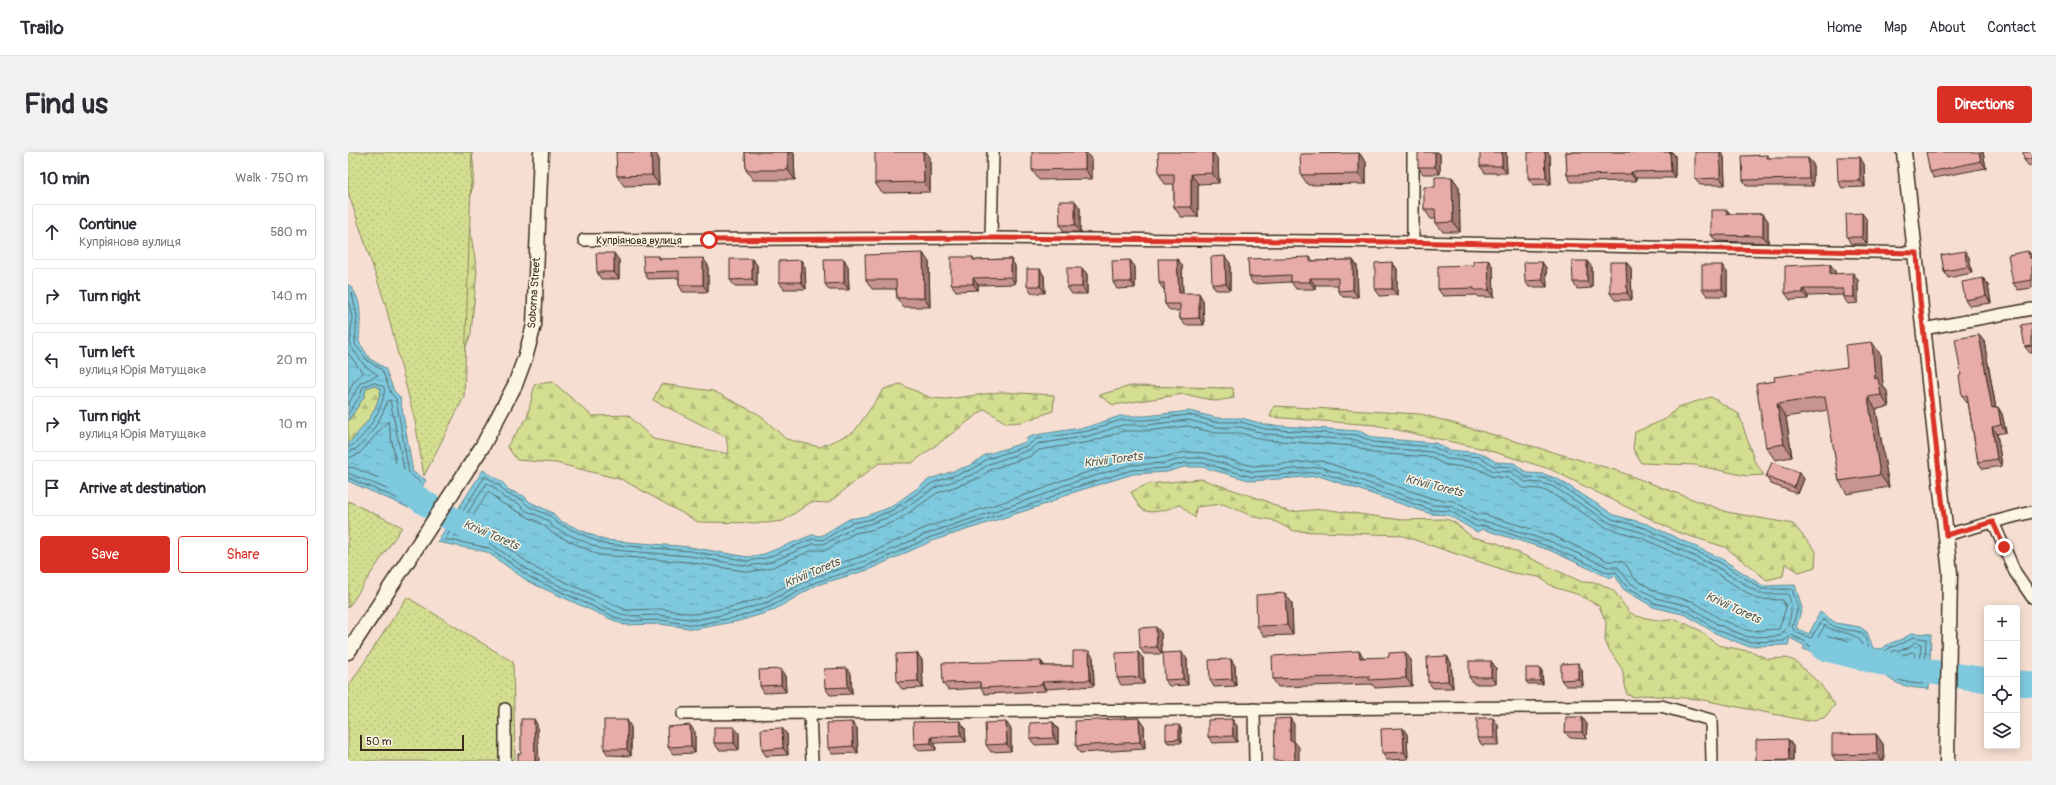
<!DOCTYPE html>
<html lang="en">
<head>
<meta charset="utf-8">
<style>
  :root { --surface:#fff; --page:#f2f2f3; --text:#2b2b33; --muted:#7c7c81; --line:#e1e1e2; --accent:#d93025 }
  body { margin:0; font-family:Pangolin,sans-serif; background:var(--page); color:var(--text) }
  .controls { position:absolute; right:12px; bottom:12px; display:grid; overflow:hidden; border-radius:4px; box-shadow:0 2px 10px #0003 }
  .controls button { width:36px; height:36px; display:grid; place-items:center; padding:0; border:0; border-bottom:1px solid var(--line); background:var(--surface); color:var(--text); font:20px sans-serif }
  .scale { position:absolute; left:12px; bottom:10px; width:104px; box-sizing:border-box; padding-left:4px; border:2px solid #3b2a1e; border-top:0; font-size:11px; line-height:14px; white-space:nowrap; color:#3b2a1e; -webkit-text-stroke:3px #fcf5e5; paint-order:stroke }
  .stop { position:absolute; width:12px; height:12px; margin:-9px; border:3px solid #d93025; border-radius:50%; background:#fff }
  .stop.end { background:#d93025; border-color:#fff; box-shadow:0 1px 4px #0008 }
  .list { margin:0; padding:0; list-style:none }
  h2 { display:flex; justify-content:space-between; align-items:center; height:52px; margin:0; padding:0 16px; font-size:17px }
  h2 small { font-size:13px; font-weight:400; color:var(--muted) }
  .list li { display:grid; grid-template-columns:26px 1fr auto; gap:12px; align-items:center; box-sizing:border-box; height:56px; margin:0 8px 8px; padding:0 8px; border:1px solid var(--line); border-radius:4px }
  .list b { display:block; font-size:15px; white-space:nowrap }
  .list p { margin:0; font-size:13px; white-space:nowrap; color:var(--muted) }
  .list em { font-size:13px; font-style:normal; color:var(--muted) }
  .actions { display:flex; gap:8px; padding:12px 16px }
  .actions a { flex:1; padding:9px 0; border:1px solid var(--accent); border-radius:4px; text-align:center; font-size:14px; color:var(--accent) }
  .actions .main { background:var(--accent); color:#fff }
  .icon { flex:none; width:22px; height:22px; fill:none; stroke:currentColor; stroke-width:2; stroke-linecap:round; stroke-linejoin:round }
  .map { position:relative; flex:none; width:1684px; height:609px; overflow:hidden; border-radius:4px }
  header { display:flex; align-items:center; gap:24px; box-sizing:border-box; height:56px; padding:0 20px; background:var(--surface); border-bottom:1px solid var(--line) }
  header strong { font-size:19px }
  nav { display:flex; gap:22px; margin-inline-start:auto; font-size:14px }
  .intro { display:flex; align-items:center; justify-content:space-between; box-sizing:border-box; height:96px; padding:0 24px }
  h1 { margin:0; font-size:28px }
  .button { padding:10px 18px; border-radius:4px; background:var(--accent); color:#fff; font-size:14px; font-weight:700 }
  main { display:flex; gap:24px; padding:0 24px }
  aside { flex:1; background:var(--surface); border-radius:4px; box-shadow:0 2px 10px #0003 }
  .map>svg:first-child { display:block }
  .forest { fill:url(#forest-firs); stroke:#878458 }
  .park { fill:url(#park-dots); stroke:#878458 }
  .water { fill:url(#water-ripples); stroke:#638991 }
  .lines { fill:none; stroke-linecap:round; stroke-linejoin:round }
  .shore { stroke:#566a6b; stroke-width:1 }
  .river { stroke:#7ec9de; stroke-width:25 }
  .minor-casing { stroke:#3b2a1e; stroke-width:14 }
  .tertiary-casing { stroke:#3b2a1e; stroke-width:17 }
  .minor { stroke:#fcf5e5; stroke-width:11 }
  .tertiary { stroke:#fcf5e5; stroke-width:14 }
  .wall { fill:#c79490; stroke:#3b2a1e }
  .shaded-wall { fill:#a27875; stroke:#3b2a1e }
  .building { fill:#e7aca7; stroke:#3b2a1e }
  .route { stroke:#d93025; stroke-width:5 }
  .labels { text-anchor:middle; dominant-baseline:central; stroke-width:3; stroke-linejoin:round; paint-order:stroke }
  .street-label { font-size:11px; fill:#3b2a1e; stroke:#fcf5e5 }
  .water-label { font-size:12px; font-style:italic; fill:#4f5a58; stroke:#fcf5e5 }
</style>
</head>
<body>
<header>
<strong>Trailo</strong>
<nav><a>Home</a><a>Map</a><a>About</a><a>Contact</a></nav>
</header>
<div class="intro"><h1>Find us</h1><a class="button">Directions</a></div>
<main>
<aside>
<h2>10 min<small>Walk · 750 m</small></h2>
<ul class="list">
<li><svg class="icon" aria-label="ahead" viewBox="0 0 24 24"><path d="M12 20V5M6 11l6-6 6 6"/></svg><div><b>Continue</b><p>Купріянова вулиця</p></div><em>580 m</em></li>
<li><svg class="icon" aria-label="right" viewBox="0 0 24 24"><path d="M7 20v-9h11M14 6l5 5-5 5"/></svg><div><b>Turn right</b></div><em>140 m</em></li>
<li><svg class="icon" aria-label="left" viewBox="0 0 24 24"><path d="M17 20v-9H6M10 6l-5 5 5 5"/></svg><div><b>Turn left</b><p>вулиця Юрія Матущака</p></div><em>20 m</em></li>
<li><svg class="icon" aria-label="right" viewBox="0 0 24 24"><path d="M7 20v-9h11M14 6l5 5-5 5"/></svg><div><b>Turn right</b><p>вулиця Юрія Матущака</p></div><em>10 m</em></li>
<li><svg class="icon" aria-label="arrive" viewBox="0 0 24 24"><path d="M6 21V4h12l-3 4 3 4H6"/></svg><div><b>Arrive at destination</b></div></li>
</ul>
<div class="actions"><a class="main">Save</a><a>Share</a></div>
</aside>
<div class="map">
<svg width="1684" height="609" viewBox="0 0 1684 609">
  <defs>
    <pattern id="forest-firs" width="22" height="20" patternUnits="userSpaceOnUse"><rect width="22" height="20" fill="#d3de91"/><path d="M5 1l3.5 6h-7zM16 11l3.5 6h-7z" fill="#b6bf7d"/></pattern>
    <pattern id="park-dots" width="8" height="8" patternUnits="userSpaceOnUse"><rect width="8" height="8" fill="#d3de91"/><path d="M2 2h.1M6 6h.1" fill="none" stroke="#b6bf7d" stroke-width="1.8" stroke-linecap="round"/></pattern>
    <pattern id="water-ripples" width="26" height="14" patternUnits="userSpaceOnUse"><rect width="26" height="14" fill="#7ec9de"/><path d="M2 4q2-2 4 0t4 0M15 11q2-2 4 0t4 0" fill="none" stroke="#68a3b3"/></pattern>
  </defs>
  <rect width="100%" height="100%" fill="#f6dfd2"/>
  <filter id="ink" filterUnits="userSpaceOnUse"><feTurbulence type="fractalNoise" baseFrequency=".025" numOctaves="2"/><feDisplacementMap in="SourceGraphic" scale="8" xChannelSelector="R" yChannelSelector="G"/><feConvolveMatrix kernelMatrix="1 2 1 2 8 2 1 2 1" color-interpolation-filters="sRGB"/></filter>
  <g filter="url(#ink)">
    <g class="forest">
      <path d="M106 0H124L126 20 120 65 129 119 123 181 117 198Z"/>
      <path d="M205 230 244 264 280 263 305 287 381 302 378 285 305 248 313 232 365 239 412 263 438 287 472 295 506 280 536 237 552 232 583 246 599 247 653 240 706 243 705 259 674 270 658 271 637 257 564 311H531L480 351 463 350 435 369 418 371 350 370 275 328 208 311 169 308 159 294 179 266 187 232Z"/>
      <path d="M25 233 33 237C27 264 18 273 0 292V269L16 245 18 237Z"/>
      <path d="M783 234 885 236 886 246 868 249 836 242 765 253 751 243Z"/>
      <path d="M1363 245 1391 262 1406 308 1416 323 1399 324 1347 313 1293 311 1285 297 1287 280 1318 267 1330 255Z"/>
      <path d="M926 254 1073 262 1267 318 1379 360 1445 372 1468 399 1467 415 1451 420 1437 411 1435 424 1419 428 1377 395 1329 380 1202 317 1136 297 1027 273 922 265Z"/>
      <path d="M853 327 918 349 941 360 975 357 1054 368 1098 367 1106 370 1124 385 1149 391 1234 430 1251 431 1266 439 1281 460 1288 464 1314 469 1328 467 1351 478 1370 493 1405 500 1420 507 1438 506 1447 509 1472 532 1487 553 1476 566 1460 569 1350 547 1296 543 1287 545 1279 543 1274 517 1260 496 1257 488 1258 470 1251 454 1229 442 1205 435 1191 425 1165 421 1052 383 946 379 924 368 907 365 875 352 848 355 847 366 832 353C822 356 799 366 791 354 788 350 786 345 783 340L800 332Z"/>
    </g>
    <g class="park">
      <path d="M0 0H124L116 245 76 324 67 269 37 151 0 40Z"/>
      <path d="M0 349 54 375 0 456Z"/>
      <path d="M59 445 165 510 167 609H0V535Z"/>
    </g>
    <g class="water">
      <path d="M0 132C16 146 12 170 11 190L22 207 37 216 46 239 52 245 65 320 78 328 61 356 0 329V292C17 273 28 262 33 237L25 233 18 237 16 245 0 269Z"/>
      <path d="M841 259 869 266H894L918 273 1011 279 1026 286 1087 291 1101 298 1133 301 1148 310 1166 311 1179 321 1196 322 1210 327 1266 363 1299 372 1374 407 1415 434 1447 433 1454 456 1448 476 1461 482 1472 460 1488 471 1512 475 1519 480 1525 496 1534 497C1543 488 1554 490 1563 481L1583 482 1581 537C1564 536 1546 534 1534 520L1537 511 1532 505 1509 503 1503 508 1495 509 1455 497 1457 494 1442 486 1440 493 1399 494 1367 481 1338 463 1305 455 1275 437 1267 423 1262 426 1201 398 1134 377 1129 380 1100 363 1083 362 971 324 904 329 854 315H836L819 320 785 322 717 343 701 351 584 389 520 418 469 433 424 459 391 469 347 477 312 472 276 473 181 430 139 400 89 390 135 318 154 330 161 338 176 344 182 350 205 361 210 368 256 388 342 395 400 405 416 402 464 383 473 384 501 367 518 364 543 355 582 327 623 313 637 303 678 290 679 286 687 283 739 275 772 264H798Z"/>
    </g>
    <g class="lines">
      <g class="shore">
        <path d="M0 137 4 141 9 164 7 192 20 209 34 218 43 241 48 247 61 321 72 330 59 350 0 326"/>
        <path d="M0 146 4 165 2 193 16 213 30 223 12 231 0 253"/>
        <path d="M0 201 15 221 6 229 0 242"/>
        <path d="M0 262 12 244 15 235 25 230 36 235C40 249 14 293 0 295"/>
        <path d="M841 263 868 270H893L917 277 1009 283 1025 290 1085 295 1100 302 1132 305 1146 314 1164 315 1178 325 1195 326 1208 331 1264 367 1297 376 1371 410 1414 437H1444L1450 456 1444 475 1447 480 1463 486 1475 467C1478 469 1482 472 1485 474 1504 483 1516 471 1521 498L1508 499 1501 504 1495 505 1461 494 1458 490 1443 483 1436 489 1400 490 1369 478 1339 459 1306 451 1278 434 1268 420 1261 421 1202 395 1135 373 1129 375 1102 359 1084 358 972 320 904 325 855 311H837L818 316 784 318 715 339 700 347 583 385 519 414 468 430 422 455 390 465 347 473 312 468 276 469 183 426 141 396 97 387 137 324 151 333 159 342 173 347 180 354 202 364 209 371 255 392 342 399 400 409 418 406 464 387 475 388 503 371 520 368 545 358 584 331 625 317 639 307 679 294 688 287 740 279 773 268H799Z"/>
        <path d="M840 268 868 275H893L917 282 1008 288 1024 295 1084 300 1099 307 1130 310 1145 319 1163 320 1177 330 1194 331 1206 335 1262 371 1296 381 1369 415 1412 442H1440C1446 456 1443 474 1432 484L1400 485 1371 473 1341 454 1308 446 1282 431 1270 415H1260L1204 390 1136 369H1129L1103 354 1085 353 973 315 905 320 856 306H837L817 311 782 313 714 334 698 342 581 381 517 409 466 425 420 450 388 460 347 468 312 463 277 464 186 422 143 392 105 383 139 331 148 337 156 346 170 351 177 358 199 368 206 376 253 397 341 404 400 414 420 411 465 392H476L505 376 521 372 547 363 586 336 626 322 641 312 681 298 689 292 741 284 774 273H799Z"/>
        <path d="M840 274 867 281H892L916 288 1007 294 1024 301 1082 305 1097 313 1128 316 1143 324 1160 326 1175 336 1193 337 1203 341 1259 376 1294 386 1366 420 1409 447 1435 448 1438 456 1431 477 1401 479 1374 468 1344 449 1310 441 1286 426 1279 414 1273 409H1260L1206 384 1138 363 1129 362 1105 349 1086 347 974 309 905 314 857 301 837 300 816 305 781 307 712 329 695 337 579 375 515 404 464 419 418 445 387 454 347 462 313 457 278 458 189 417 146 386 115 379 141 339 152 350 195 373 204 381 251 403 340 410 402 420 422 416 465 398H478L507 381 523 378 549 369 589 341 629 327 644 317 683 304 691 298 742 290 775 279H799Z"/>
        <path d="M0 300C15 299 36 263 39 249L42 248 57 322 65 332 56 344 0 321"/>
        <path d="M0 306 11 302 40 269 50 322 57 334 54 336 7 316 0 315"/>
        <path d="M1477 474C1489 482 1511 479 1514 493L1496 500 1469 491 1468 489Z"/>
        <path d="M1479 484 1499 488 1500 490 1496 493 1478 488 1477 486Z"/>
        <path d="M1565 485 1578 487 1576 532C1564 532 1546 529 1539 519L1541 511 1536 500C1545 492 1556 493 1565 485Z"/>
        <path d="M1567 490 1573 492 1572 525 1571 527 1563 526 1545 519V509L1542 502 1545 499 1560 496Z"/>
        <path d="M1565 500 1567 502V519L1565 520 1552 515 1551 505Z"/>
      </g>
      <g class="river">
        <path d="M42 322C65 347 102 368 134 381"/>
        <path d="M1475 496 1549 515 1639 528"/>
        <path d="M1669 531 1684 532"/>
      </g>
      <defs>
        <g id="minor">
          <path d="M1065 0V90"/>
          <path d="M643 86 645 0"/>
          <path d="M236 88 643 86 1065 90 1569 101"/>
          <path d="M1575 177 1684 157"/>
          <path d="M1645 370 1684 360"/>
          <path d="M1598 383 1645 370 1667 420 1684 445"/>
          <path d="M157 557V609"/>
          <path d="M906 557 907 609"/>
          <path d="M462 561 464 609"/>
          <path d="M335 562 1313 554 1363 568 1364 609"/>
        </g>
        <g id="tertiary">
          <path d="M1556 0 1602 421 1599 609"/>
          <path d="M0 500 134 295 167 233 177 206 186 173 193 0"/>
        </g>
      </defs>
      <use href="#minor" class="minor-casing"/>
      <use href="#tertiary" class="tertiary-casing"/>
      <use href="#minor" class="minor"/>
      <use href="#tertiary" class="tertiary"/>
    </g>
    <g class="wall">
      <path d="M397 0H445L446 2 447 28H405L398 18Z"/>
      <path d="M1158 0 1159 21H1137L1132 14Z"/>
      <path d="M1218 0H1324L1327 4V26H1288V29L1223 30 1219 23Z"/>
      <path d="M1635 0 1638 16 1586 26 1582 20Z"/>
      <path d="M1684 0V14H1681L1676 8Z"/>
      <path d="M1011 1 1018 10V32L960 33 953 23Z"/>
      <path d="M1092 2V22H1075L1070 15Z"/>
      <path d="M1202 3 1203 32 1185 33 1180 26Z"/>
      <path d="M1419 3 1421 6 1465 12V34H1399L1395 28Z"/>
      <path d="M310 5 311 33 276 34 269 24Z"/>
      <path d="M582 5V40L534 41 527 31Z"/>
      <path d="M1376 5 1377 33H1352L1347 27Z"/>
      <path d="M744 8V27L691 28 684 18Z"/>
      <path d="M870 8 871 31 850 32V65H833L826 55V32H817L811 22Z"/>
      <path d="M1516 12 1517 35 1494 36 1490 29Z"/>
      <path d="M1104 25 1111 35 1112 80H1095L1088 71V67H1083L1076 57 1087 35Z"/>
      <path d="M732 56V80H716L712 73Z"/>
      <path d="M1379 58 1382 62H1415L1420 69V91L1368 89 1363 83Z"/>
      <path d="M1519 68V92H1503L1499 85Z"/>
      <path d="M1680 99 1684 104V136L1670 138 1665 131Z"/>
      <path d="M311 104 313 107 360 113V140H335L331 133V126L300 127 296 120Z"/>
      <path d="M625 105 627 108 663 107 667 114V132L630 133V138L608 139 603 132Z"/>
      <path d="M962 105 965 109 1005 108 1009 114 1010 145H995L990 139V133H967V137H948L943 130 905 132 901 125Z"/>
      <path d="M1621 105 1624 121 1600 126 1596 119Z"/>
      <path d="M404 107 409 113V134H387L382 128Z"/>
      <path d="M829 107 834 113 835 141 855 148 856 173H837L832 167V159H822L817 152V138H816L811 131Z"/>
      <path d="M271 108V127H253L249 120Z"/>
      <path d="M782 108 787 115V136L769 137 765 130Z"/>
      <path d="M1140 108 1145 115 1146 145H1131L1129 143 1095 144 1090 137Z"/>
      <path d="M581 110 582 155H555L549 146 548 137H524L518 128Z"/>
      <path d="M1044 110 1049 117V143L1032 144 1027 137Z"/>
      <path d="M1194 110 1198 116 1199 135H1181L1177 129Z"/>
      <path d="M1278 110 1283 116 1284 148H1267L1262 141Z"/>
      <path d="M882 111V138H868L864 132Z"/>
      <path d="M1482 112 1487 119V122L1510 128V151L1500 152 1495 145V143L1460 144V147L1442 148 1437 141Z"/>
      <path d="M500 114 501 138H481L477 132Z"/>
      <path d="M457 115 458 137H436L431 130Z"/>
      <path d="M1244 115V136L1229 137 1225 130Z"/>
      <path d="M734 116 739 122V142H724L719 135Z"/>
      <path d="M692 117 696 124 697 141H684L679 134Z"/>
      <path d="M1379 120V144H1359L1354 137Z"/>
      <path d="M1635 126 1640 133 1643 151 1622 154 1617 148Z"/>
      <path d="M1684 171V201H1682L1677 195Z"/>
      <path d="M1636 189 1648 256 1650 255 1654 262 1658 280 1649 282 1654 314 1635 317 1630 310 1620 250 1619 251 1614 244 1613 223Z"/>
      <path d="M1533 203 1535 234 1539 239 1541 255 1528 257 1541 335 1499 342 1491 329 1480 258 1438 265 1444 305 1427 308 1418 295 1427 229 1499 215Z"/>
      <path d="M1451 320 1456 327 1450 342 1423 332 1418 325Z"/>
      <path d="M944 451 945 483 916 484 909 474Z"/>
      <path d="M808 475 813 481 814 502H796L792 496Z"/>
      <path d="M1011 499 1016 506 1063 508 1064 534 1027 536 1024 532 930 535 925 527Z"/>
      <path d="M569 501 574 508 575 536 554 537 549 530Z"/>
      <path d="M1099 504 1103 511 1105 536H1085L1080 530Z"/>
      <path d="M745 505 746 534 698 537V539L637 542 633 536 600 538 595 531 693 509 697 514H725Z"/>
      <path d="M795 506 796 532 773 533 769 526Z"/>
      <path d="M839 507 840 533 821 534 817 528Z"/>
      <path d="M883 507 887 514 888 534 866 535 862 528Z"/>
      <path d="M1143 509 1148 516V532H1126L1121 525Z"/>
      <path d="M1234 518 1235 534H1218L1213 528Z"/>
      <path d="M1194 519 1195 532H1180L1178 529Z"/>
      <path d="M503 522 504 542 482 543 477 536Z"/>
      <path d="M437 524 438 540 416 541 412 534Z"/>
      <path d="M791 566 796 573 797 597 732 601 728 594Z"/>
      <path d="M884 567 889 574V590L865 591 860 585Z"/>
      <path d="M612 569 617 576 618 590 587 591 588 598 571 599 566 592Z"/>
      <path d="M658 570 663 577V599L643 600 638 593Z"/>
      <path d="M705 570 710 577V592L687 593 682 587Z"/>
      <path d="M1239 572 1238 587 1222 586 1217 580Z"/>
      <path d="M1150 573 1151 593H1134L1129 586Z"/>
      <path d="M283 575V604L260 603 256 597Z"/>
      <path d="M509 576 510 601 484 602 480 596Z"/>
      <path d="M833 576 834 591H820L818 588Z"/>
      <path d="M347 580V601L325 602 320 595Z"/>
      <path d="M391 581V598H371L366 591Z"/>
      <path d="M439 582 440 603 418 604 414 598Z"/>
      <path d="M1059 582 1060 607 1039 608 1034 601Z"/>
      <path d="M1528 582 1535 592 1536 609H1488L1484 603Z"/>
      <path d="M1445 594V609H1408Z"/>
    </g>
    <g class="shaded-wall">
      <path d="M303 0H307L310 5 311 33 304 23Z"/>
      <path d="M440 0H445L446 2 447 28 440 18Z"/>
      <path d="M575 0H578L582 5V40L576 30Z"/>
      <path d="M737 0H738L744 8V27L737 17Z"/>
      <path d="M864 0H865L870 8 871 31 864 21Z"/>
      <path d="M1087 0H1090L1092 2V22L1087 15Z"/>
      <path d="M1154 0H1158L1159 21 1154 14Z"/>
      <path d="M1197 0H1200L1202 3 1203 32 1198 26Z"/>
      <path d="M1322 0H1324L1327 4V26L1323 19Z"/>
      <path d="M1372 0H1373L1376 5 1377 33 1372 26Z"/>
      <path d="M1631 0H1635L1638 16 1633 9Z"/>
      <path d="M1011 1 1018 10V32L1011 22Z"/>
      <path d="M1512 5 1516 12 1517 35 1512 29Z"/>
      <path d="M1460 6 1465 12V34L1461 27Z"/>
      <path d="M1283 20 1288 26V29L1283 22Z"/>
      <path d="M843 22 850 32V65L843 55Z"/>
      <path d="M1104 25 1111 35 1112 80 1105 70Z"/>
      <path d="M727 49 732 56V80L727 73Z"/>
      <path d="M1379 58 1384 64 1379 62Z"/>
      <path d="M1514 61 1519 68V92L1514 85Z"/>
      <path d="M1415 62 1420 69V91L1415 84Z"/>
      <path d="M1617 99 1621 105 1624 121 1619 115Z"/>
      <path d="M1680 99 1684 104V109L1681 106Z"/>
      <path d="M266 101 271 108V127L266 120Z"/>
      <path d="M575 101 581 110 582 155 576 146Z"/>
      <path d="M877 104 882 111V138L878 132Z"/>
      <path d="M355 106 360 113V140L355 133Z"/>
      <path d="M404 107 409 113V134L404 127Z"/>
      <path d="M496 107 500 114 501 138 496 131Z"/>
      <path d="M663 107 667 114V132L663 125Z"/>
      <path d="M829 107 834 113 835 148 831 141Z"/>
      <path d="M453 108 457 115 458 137 453 130Z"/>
      <path d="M782 108 787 115V136L783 130Z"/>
      <path d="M1005 108 1009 114 1010 145 1005 138Z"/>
      <path d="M1140 108 1145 115 1146 145 1141 138Z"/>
      <path d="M1239 109 1244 115V136L1239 130Z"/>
      <path d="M1044 110 1049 117V143L1044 137Z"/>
      <path d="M1194 110 1198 116 1199 135 1194 128Z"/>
      <path d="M1278 110 1283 116 1284 148 1279 141Z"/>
      <path d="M1482 112 1487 119V128L1482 122Z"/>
      <path d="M1374 113 1379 120V144L1374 137Z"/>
      <path d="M734 116 739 122V142L734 135Z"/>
      <path d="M692 117 696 124 697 141 692 134Z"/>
      <path d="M1505 121 1510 128V151L1506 145Z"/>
      <path d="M625 126 630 133V138L625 132Z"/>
      <path d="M962 126 967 133V137L962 130Z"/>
      <path d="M1635 126 1640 133 1643 151 1638 144Z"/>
      <path d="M1455 137 1460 144V147L1455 141Z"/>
      <path d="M851 141 855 148 856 173 851 166Z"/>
      <path d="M1631 183 1636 189 1649 263 1644 256Z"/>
      <path d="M1524 190 1533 203 1535 234 1539 239 1541 255 1533 243 1527 227Z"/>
      <path d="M1520 245 1528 257 1541 335 1532 323Z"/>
      <path d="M1429 252 1438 265 1444 305 1436 292Z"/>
      <path d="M1650 255 1654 262 1658 280 1653 273Z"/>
      <path d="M1644 275 1649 282 1654 314 1649 307Z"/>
      <path d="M1451 320 1456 327 1450 342 1446 335Z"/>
      <path d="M937 441 944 451 945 483 939 473Z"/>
      <path d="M808 475 813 481 814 502 809 495Z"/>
      <path d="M741 499 745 505 746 534 742 528Z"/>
      <path d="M1011 499 1017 507 1012 506Z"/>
      <path d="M790 500 795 506 796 532 791 525Z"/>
      <path d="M834 500 839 507 840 533 835 527Z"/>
      <path d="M1057 500 1063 508 1064 534 1058 526Z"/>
      <path d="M569 501 574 508 575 536 570 529Z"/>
      <path d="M1099 504 1103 511 1105 536 1100 529Z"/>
      <path d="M883 507 887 514 888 534 884 527Z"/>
      <path d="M693 509 697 515 693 514Z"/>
      <path d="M1143 509 1148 516V532L1143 525Z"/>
      <path d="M1230 511 1234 518 1235 534 1230 527Z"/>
      <path d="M499 516 503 522 504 542 500 535Z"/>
      <path d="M1192 516 1194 519 1195 532 1192 529Z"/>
      <path d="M433 517 437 524 438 540 433 533Z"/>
      <path d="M694 530 698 537V539L694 533Z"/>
      <path d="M1234 565 1239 572 1238 587 1234 580Z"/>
      <path d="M791 566 796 573 797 597 792 590Z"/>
      <path d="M942 566 946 572V589L951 595V609H947L942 589Z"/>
      <path d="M1145 566 1150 573 1151 593 1146 586Z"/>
      <path d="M186 567 189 572 191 609H187Z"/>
      <path d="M884 567 889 574V590L885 584Z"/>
      <path d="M279 568 283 575V604L279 597Z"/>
      <path d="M612 569 617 576 618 590 613 583Z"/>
      <path d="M504 570 509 576 510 601 505 594Z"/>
      <path d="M658 570 663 577V599L659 592Z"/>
      <path d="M705 570 710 577V592L706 586Z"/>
      <path d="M342 573 347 580V601L343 594Z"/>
      <path d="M831 573 833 576 834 591 831 587Z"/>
      <path d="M386 575 391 581V598L386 591Z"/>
      <path d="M434 576 439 582 440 603 435 596Z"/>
      <path d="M1055 576 1059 582 1060 607 1056 600Z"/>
      <path d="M1528 582 1535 592 1536 609H1534L1529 602Z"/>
      <path d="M583 585 587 591 588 598 583 591Z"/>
      <path d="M1440 587 1445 594V609H1441V608Z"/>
    </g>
    <g class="building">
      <path d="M268 0H303L304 23 269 24Z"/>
      <path d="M397 0H440V18H398Z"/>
      <path d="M527 0H575L576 30 527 31Z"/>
      <path d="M684 0H737V17L684 18Z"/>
      <path d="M810 0H864V21L843 22V55H826V22H811Z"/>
      <rect x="1070" y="0" width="17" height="15"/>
      <rect x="1132" y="0" width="22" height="14"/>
      <path d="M1180 0H1197L1198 26H1180Z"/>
      <path d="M1218 0H1322L1323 19 1283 20V22L1219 23Z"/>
      <path d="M1347 0H1372V26L1347 27Z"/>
      <path d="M1578 0H1631L1633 9 1582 20Z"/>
      <path d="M1675 0H1684V6L1676 8Z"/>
      <path d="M1011 1V22L953 23 952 2Z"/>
      <path d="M1419 3V6H1460L1461 27 1395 28 1394 4Z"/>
      <path d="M1489 5H1512V29H1490Z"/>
      <path d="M1087 25H1104L1105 70 1088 71 1087 57H1076V35H1087Z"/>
      <path d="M711 49H727V73H712Z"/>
      <path d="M1363 58H1379V62H1415V84L1363 83Z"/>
      <path d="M1514 61V85H1499L1498 62Z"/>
      <path d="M1617 99 1619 115 1596 119 1593 103Z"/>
      <path d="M1680 99 1681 106 1684 105V128L1665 131 1660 103Z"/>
      <path d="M248 101H266V120H249Z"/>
      <path d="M575 101 576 146H549L548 128H518L517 103Z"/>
      <path d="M295 104H311V107L355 106V133H331V119L296 120Z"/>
      <path d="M877 104 878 132H864L863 105Z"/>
      <path d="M603 105H625V108L663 107V125L625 126V132H603Z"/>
      <path d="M962 105V109L1005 108V138L990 139V126H962V130H943V123L901 125 900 107Z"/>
      <path d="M382 107H404V127L382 128Z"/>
      <path d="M476 107H496V131L477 132Z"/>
      <path d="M810 107H829L831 141H851V166L832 167V152H817L816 131H811Z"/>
      <path d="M453 108V130H431V109Z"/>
      <path d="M782 108 783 130H765L764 109Z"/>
      <path d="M1140 108 1141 138H1126V136L1090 137V114L1126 113 1125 109Z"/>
      <path d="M1224 109H1239V130H1225Z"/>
      <path d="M1044 110V137H1027V111Z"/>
      <path d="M1176 110H1194V128L1177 129Z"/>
      <path d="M1262 110H1278L1279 141H1262Z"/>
      <path d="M1482 112V122L1505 121 1506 145H1495V137H1455V141H1437V114Z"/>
      <rect x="1354" y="113" width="20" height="24"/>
      <rect x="719" y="116" width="15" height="19"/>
      <rect x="679" y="117" width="13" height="17"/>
      <path d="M1635 126 1638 144 1617 148 1614 130Z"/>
      <path d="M1684 171V194L1677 195 1673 173Z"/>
      <path d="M1631 183 1644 256 1650 255 1653 273 1644 275 1649 307 1630 310 1619 243 1614 244 1611 224 1613 223 1607 187Z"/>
      <path d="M1524 190 1527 227 1530 226 1533 243 1520 245 1532 323 1491 329 1477 245 1429 252 1436 292 1418 295 1408 232 1427 229 1426 225 1499 215 1497 193Z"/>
      <path d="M1424 310 1451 320 1446 335 1418 325Z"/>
      <path d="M937 441 939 473 909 474 908 443Z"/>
      <path d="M808 475 809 495 792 496 791 476Z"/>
      <path d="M725 499H741L742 528 694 530V533L633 536 632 530 595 531 594 511 693 509V514H725Z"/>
      <path d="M1011 499 1012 506 1041 505V501L1057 500 1058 526 1021 528V524L925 527 924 504Z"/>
      <path d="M790 500 791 525 769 526 768 501Z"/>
      <path d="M834 500 835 527 817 528 815 501Z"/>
      <path d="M569 501 570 529 549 530 548 502Z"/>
      <path d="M1099 504 1100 529 1080 530 1079 505Z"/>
      <path d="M883 507 884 527 862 528 861 508Z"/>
      <rect x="1121" y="509" width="22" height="16"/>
      <path d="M1230 511V527L1213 528V512Z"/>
      <path d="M499 516 500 535 477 536 476 517Z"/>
      <rect x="1178" y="516" width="14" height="13"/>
      <path d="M433 517V533L412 534 411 518Z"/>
      <path d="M1218 565H1234V580H1217Z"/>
      <path d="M791 566 792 590 728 594 727 569Z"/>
      <path d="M942 566V589H946L947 609H926L927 567Z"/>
      <path d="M1129 566H1145L1146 586H1129Z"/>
      <path d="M173 567H186L187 609H170V602H173Z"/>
      <path d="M884 567 885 584 860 585V568Z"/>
      <rect x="256" y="568" width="23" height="29"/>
      <path d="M612 569 613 583 583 585V591L566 592 565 570Z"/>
      <path d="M504 570 505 594 480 596 479 571Z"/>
      <path d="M658 570 659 592 638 593 637 571Z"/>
      <path d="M705 570 706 586 682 587V571Z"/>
      <path d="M342 573 343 594 320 595 319 575Z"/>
      <path d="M818 573H831V587L818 588Z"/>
      <rect x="366" y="575" width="20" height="16"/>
      <path d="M434 576 435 596 414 598 413 577Z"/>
      <path d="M1055 576 1056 600 1034 601 1033 577Z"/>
      <path d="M1528 582 1529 602 1484 603V583Z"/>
      <path d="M1440 587 1441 608 1408 609V588Z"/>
    </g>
  </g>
  <g class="lines" filter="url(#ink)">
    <path class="route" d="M361 88 643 86 1049 90 1569 101 1572 148 1598 383 1645 370 1656 395"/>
  </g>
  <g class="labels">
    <g class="street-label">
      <text x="291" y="88">Купріянова вулиця</text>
      <text transform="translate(186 141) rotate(-86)">Soborna Street</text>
    </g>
    <g class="water-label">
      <text transform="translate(765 308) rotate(-7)">Krivii Torets</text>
      <text transform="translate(1086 334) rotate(14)">Krivii Torets</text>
      <text transform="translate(143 383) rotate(23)">Krivii Torets</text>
      <text transform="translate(464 421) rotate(-23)">Krivii Torets</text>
      <text transform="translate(1385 456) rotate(25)">Krivii Torets</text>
    </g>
  </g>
</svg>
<div class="controls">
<button>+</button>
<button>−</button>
<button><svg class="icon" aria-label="locate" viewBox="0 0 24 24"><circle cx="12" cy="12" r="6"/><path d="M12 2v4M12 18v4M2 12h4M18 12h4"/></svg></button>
<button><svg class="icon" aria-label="layers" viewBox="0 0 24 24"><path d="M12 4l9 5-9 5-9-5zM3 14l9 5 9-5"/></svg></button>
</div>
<div class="scale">50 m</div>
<div class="stop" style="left:361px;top:88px"></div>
<div class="stop end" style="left:1656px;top:395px"></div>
</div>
</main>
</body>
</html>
